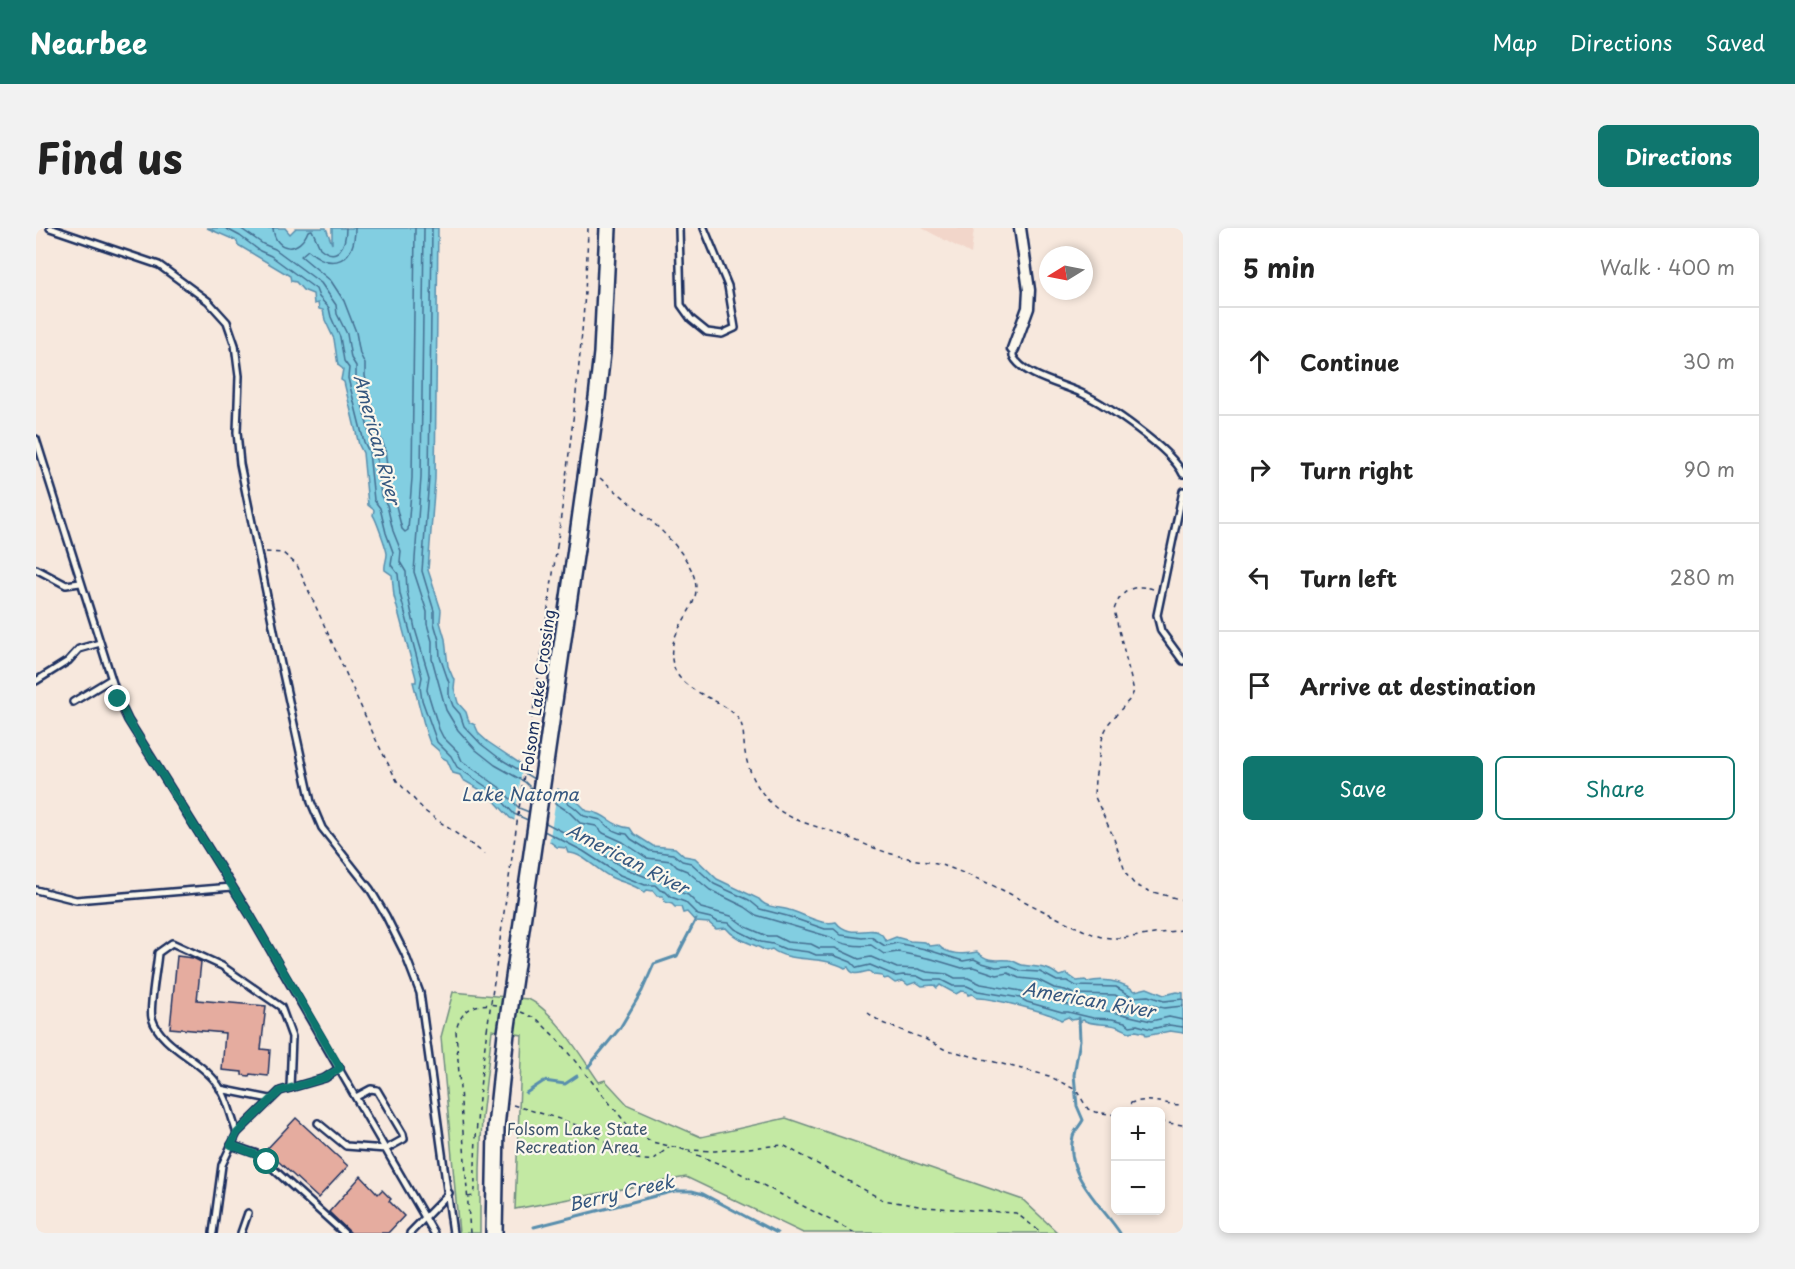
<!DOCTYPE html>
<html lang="en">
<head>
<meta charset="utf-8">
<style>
  :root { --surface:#fff; --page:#f2f2f2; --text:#222; --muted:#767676; --line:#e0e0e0; --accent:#0f766e }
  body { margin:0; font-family:"Playpen Sans",sans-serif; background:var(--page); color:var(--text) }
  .controls { position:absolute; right:18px; bottom:18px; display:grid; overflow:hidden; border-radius:9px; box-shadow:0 3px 9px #0003 }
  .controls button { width:54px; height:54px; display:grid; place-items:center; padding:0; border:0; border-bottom:2px solid var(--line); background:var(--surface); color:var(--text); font:30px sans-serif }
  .compass { position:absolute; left:1003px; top:18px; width:54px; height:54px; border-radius:50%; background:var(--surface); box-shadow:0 3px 9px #0003; rotate:260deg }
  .stop { position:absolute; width:18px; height:18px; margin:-14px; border:4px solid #0f766e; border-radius:50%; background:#fff }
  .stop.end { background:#0f766e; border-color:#fff; box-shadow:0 2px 6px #0008 }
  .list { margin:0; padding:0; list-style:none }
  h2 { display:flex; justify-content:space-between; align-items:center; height:78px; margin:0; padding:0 24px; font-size:26px }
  h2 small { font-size:20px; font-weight:400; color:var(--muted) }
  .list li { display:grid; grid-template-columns:39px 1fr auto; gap:18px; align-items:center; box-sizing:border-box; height:108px; padding:0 24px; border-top:2px solid var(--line) }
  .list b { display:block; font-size:22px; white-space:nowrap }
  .list em { font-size:20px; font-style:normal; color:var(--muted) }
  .actions { display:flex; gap:12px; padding:18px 24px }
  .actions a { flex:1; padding:14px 0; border:2px solid var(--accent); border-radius:9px; text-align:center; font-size:21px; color:var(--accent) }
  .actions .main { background:var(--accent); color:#fff }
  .icon { flex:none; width:33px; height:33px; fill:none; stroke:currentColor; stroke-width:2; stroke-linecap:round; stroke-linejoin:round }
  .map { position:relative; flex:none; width:1147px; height:1005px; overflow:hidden; border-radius:9px }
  header { display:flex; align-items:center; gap:36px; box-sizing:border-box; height:84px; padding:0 30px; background:var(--accent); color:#fff }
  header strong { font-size:28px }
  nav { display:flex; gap:33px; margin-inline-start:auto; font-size:21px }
  .intro { display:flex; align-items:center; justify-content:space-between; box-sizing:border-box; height:144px; padding:0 36px }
  h1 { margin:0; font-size:42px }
  .button { padding:15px 27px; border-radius:9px; background:var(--accent); color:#fff; font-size:21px; font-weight:700 }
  main { display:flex; gap:36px; padding:0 36px }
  aside { flex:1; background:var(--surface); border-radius:9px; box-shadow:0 3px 9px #0003 }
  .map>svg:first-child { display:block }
  .built { fill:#f2d6ca }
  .green { fill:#c3e9a3; stroke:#6f8c80; stroke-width:1.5 }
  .water { fill:#82cee1; stroke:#598ead; stroke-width:1.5 }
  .pier { fill:#f7e8dd }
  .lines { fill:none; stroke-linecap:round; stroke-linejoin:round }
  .shore { stroke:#446f92; stroke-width:1.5 }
  .stream { stroke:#598ead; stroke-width:3 }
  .building { fill:#e5ac9f; stroke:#1b2f5e; stroke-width:1.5 }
  .lane-casing { stroke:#1b2f5e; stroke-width:10 }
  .street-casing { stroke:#1b2f5e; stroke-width:15 }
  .secondary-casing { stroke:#1b2f5e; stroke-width:20 }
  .path { stroke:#1b2f5e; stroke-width:1.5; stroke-dasharray:4.5 4.5; stroke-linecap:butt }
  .lane { stroke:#fbf7ec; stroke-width:5 }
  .street { stroke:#fbf7ec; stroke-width:10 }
  .secondary { stroke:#fbf7ec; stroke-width:15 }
  .secondary-bridge-casing { stroke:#1b2f5e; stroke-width:20; stroke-linecap:butt }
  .path-bridge { stroke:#1b2f5e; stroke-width:1.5; stroke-dasharray:4.5 4.5; stroke-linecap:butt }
  .secondary-bridge { stroke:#fbf7ec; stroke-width:15 }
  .route { stroke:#0f766e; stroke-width:8 }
  .labels { text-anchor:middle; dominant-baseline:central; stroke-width:4.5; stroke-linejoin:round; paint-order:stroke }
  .street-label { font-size:16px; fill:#1b2f5e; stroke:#fbf7ec }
  .park-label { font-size:16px; fill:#3d546c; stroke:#fbf7ec }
  .water-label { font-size:18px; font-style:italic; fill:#35577f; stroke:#fbf7ec }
</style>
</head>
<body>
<header>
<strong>Nearbee</strong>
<nav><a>Map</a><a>Directions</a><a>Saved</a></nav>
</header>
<div class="intro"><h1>Find us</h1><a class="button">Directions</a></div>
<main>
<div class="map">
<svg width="1147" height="1005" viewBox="0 0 1147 1005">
  <rect width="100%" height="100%" fill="#f7e8dd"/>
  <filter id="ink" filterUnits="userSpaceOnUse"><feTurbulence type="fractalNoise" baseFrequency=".0167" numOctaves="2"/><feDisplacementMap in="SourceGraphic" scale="12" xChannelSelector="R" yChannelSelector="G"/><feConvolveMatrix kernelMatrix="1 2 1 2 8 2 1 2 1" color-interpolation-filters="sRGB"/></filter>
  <g filter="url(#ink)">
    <path class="built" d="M886 0H938L935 26Z"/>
    <path class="green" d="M417 764 492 771C518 782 547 831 563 854L569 852 592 877 665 909 750 890 987 972 1022 1005H767L650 949 479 981 486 807 456 802 446 889 444 941V1005H423L405 809Z"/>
    <path class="water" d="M171 0H249L254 6 260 0H290L296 16V0H402L399 251 392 342 405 382 404 394 409 411 412 438 417 450 419 451 418 460 422 475 430 484 433 494 439 497 443 506 452 514 544 576 551 583C572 585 573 598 594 600L598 606 617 618 639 620 648 628 659 630 681 651 723 671C729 680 744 679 753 682 768 686 785 698 800 694 814 712 833 697 844 705 847 707 848 710 850 713L860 709 874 713 889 714 894 718 902 717C911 727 928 727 941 724 954 735 958 731 973 732 978 732 981 736 986 737 1001 740 1011 737 1023 748L1031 746 1041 753 1049 752 1051 754C1069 750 1085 753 1099 763L1111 760 1128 767 1141 764 1147 765V805L1134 803 1110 808 1109 805 1100 803 1093 804C1087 801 1083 798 1075 797 1064 795 1057 797 1047 792L1044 794 1041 791 1036 792 1032 789 1025 792C1017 785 952 769 941 770L936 766 932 767 931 764 925 763 920 766 904 757 901 760 898 757 886 758 880 754 872 757 867 753 859 755 852 750 848 751 846 748 838 747 833 743C825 744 817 750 812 739L809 740C788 727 752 735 736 721L730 723C718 715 700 713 690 700L680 701 673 695 660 694 651 684 647 685 645 679H639L636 676 629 674 627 668H621L617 663 611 662 608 665C599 655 584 655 573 648 561 642 545 624 532 625L530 620 521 619 496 600 474 590 455 569 448 567 443 561 427 552 424 547 417 545 411 532 405 529 403 523 394 515 390 504 377 454H380V450L358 368 356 347 349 342C348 336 351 332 351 326 351 322 340 291 337 287L338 282 332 277 327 225 323 217 308 154 305 152 307 141 302 137 298 111 289 92 287 82 283 81 282 75 278 76 277 66 267 62 260 54 255 53 254 48 202 17 201 13Z"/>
    <path class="pier" d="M487 535 522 557 513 616 503 611 494 603 478 595Z"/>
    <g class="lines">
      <g class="shore">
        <path d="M189 0 204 8 224 23 235 28 280 61 283 69 293 80 295 89 304 109 308 133 313 140 312 150 328 214 333 224 338 272 344 280 350 305 357 324 355 337 362 346 364 366 386 449 384 459 386 472 401 514 415 528 421 539 458 564 478 586 492 592"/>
        <path d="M204 0 227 16 239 21 285 55 300 77 301 86 311 106 315 130 320 138V149L328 184 335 212 340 223 345 268 351 277 357 303 365 323 364 334 370 344 371 363 379 401 393 448 391 462 403 501 407 509 422 524 426 533 463 559 483 580 493 584"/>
        <path d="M237 0C239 25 264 25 272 3L276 2 284 20C302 35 310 17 310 0"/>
        <path d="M319 0C319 33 297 44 272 22L265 28 295 53 308 73 320 104 324 126 329 136V148L344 208 349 221 354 265 359 274 366 301 369 304 372 302 376 250 379 0"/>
        <path d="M388 0 385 250 378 344 391 384V396L396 413V431L410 482 422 502 440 522 459 537 489 554 496 561"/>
        <path d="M396 0 393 250 386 343 398 383V395L403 412 404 429 413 455V467L417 478 424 486 428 498 445 516 463 530 498 551"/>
        <path d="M514 562 538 579 548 588 565 592C572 600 580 606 591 606L595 611 614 623 637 626 646 633 655 635 678 656 713 672 724 681 751 688 789 701H798L805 707 826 710 835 709 849 718 861 715 889 721 927 733 938 731 946 735 960 739 973 738 985 743 1004 744 1021 753H1031L1040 758 1080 759 1097 769 1112 768 1128 773 1147 771"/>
        <path d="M513 571 533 584 544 595 560 598 567 605 587 614 611 630 635 633 641 639 651 643 674 662 709 679 720 687 794 709C805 717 822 719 835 717L848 726 862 724 896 731 926 740 937 739 961 747 972 745 983 750 1002 752 1018 760 1029 762 1038 766 1079 767 1097 776H1110L1128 780 1147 778"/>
        <path d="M510 595 552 617 588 640 610 649 621 650 640 663 652 667 665 680 695 688 710 699 731 708H739L751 714 775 716 783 720H799L823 731 835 729 861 740 882 741 891 744 911 746 919 750H932L945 756 985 763 1027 776 1077 784 1115 793 1133 789 1147 792"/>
        <path d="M508 603 547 623 584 647 609 657H619L624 662 630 664 635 669 649 674 662 687 675 690 682 694 693 695 699 701 725 714 737 716 749 721 773 724 780 727H797L815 734 821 740 834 737 860 748 867 747 881 748 889 752H905L917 758H931L942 763 984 770 991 774 1026 784H1032L1057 790 1076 791 1089 794 1094 798 1101 797 1115 801 1133 797 1147 799"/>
      </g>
      <g class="stream">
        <path d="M1043 790 1044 812 1038 847 1041 878 1047 892C1044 898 1039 902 1037 908 1028 947 1065 976 1084 1005"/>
        <path d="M552 839 584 800 606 763 618 736 641 728 660 691"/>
        <path d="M490 865 508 853 529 856 541 848"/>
        <path d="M498 999 639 963H656L667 966 741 1005"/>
      </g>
    </g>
    <g class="building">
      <path d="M141 728 157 730 165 734 161 772 230 778 225 821 234 822 232 848 214 846 213 848 206 847V844L186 842 189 805 134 800Z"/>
      <path d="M260 890 312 938 282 970 230 922Z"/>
      <path d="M325 948 342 966 346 962 355 971 353 973 368 988 352 1005H315L293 984Z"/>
    </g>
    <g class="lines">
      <defs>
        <g id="lane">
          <path d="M14 0 123 37 172 73 191 94 199 117 203 148 201 204 204 236 244 432 275 574 286 600 334 661 350 688 369 726 384 765 417 1005"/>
          <path d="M643 0 645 77 655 91 671 104 686 106 699 100 692 58 668 0"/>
          <path d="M977 121V128C987 148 1026 156 1045 165 1071 177 1135 221 1147 246"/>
          <path d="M0 211 82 471 92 492 214 687 398 1005"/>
          <path d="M1147 263 1121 387 1125 403 1147 433"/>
          <path d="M0 341 30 357 44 355"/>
          <path d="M0 453 32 433 43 421 64 415"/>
          <path d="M37 474 75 451"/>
          <path d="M0 662 40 672 196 659"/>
          <path d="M184 861 234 871"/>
          <path d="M282 895 310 918 350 921 368 911 367 906 341 862 335 861 320 869"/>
          <path d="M201 905C195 888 191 868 180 854 162 830 125 819 116 790 113 779 121 739 122 725L136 715 186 738 245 779 256 809 254 860"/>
          <path d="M195 917 221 926 308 1005"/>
          <path d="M177 1005 186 937 201 905 244 863 289 850 304 840"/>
          <path d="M205 1005 212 985"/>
          <path d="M374 1005 413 965"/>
        </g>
        <path id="street" d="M977 121 992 80 993 62 984 0"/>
        <g id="secondary">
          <path d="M540 321 561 170 566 125 572 0"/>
          <path d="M458 1005 460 899 470 805"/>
        </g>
      </defs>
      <use href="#lane" class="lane-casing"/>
      <use href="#street" class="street-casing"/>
      <use href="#secondary" class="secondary-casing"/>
      <g class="path">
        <path d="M564 250C592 274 659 321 660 360 661 386 623 409 640 444 651 466 687 471 702 490 709 499 707 513 709 524 712 544 724 566 739 579 757 594 781 598 801 605 820 612 838 621 856 626 872 631 889 633 905 637 919 641 934 648 947 653 976 666 1004 682 1032 695 1043 700 1054 706 1066 709 1087 713 1125 704 1147 702"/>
        <path d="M521 318C535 212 549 107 552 0"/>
        <path d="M230 324 247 325 261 337 341 514 361 553 390 584 449 626"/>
        <path d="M1117 361C1098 355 1084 363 1078 382L1098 463 1095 470 1073 495 1067 507 1059 551 1058 567 1077 608 1090 646 1099 657 1113 663 1147 672"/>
        <path d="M485 784 501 791 520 810 594 900 616 914 646 921 694 940 819 1005"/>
        <path d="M832 785 846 795 889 811 908 821 1013 848 1040 862 1052 881 1059 884 1080 887"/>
        <path d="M477 877C500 884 523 890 545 899 568 910 589 935 617 932L633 919"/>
        <path d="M1090 884 1095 875C1113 869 1129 877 1147 877"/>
        <path d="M1124 894 1147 897"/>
        <path d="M650 922 679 923 747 917 847 972 888 979 980 985 1006 1005"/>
        <path d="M432 969 437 968 439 962C438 908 444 855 451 802"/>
        <path d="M434 1005 420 803C424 782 439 774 460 777"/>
      </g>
      <use href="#lane" class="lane"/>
      <use href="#street" class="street"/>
      <use href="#secondary" class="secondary"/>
      <defs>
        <path id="secondary-bridge" d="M470 805 540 321"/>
      </defs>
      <use href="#secondary-bridge" class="secondary-bridge-casing"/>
      <path class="path-bridge" d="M451 802 521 318"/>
      <use href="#secondary-bridge" class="secondary-bridge"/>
    </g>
  </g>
  <g class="lines" filter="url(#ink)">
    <path class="route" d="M82 471 92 492 214 687 304 840 289 850 244 863 201 905 195 917 221 927 231 934"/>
  </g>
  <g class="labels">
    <g class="street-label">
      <text transform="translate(501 463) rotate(-82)">Folsom Lake Crossing</text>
    </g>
    <g class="park-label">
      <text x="541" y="900">Folsom Lake State<tspan x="541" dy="18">Recreation Area</tspan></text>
    </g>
    <g class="water-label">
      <text transform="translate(342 211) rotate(75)">American River</text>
      <text x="484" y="565">Lake Natoma</text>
      <text transform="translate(592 630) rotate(27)">American River</text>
      <text transform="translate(1053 771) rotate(10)">American River</text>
      <text transform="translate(585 964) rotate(-13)">Berry Creek</text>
    </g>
  </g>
</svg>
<div class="controls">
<button>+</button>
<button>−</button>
</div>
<svg class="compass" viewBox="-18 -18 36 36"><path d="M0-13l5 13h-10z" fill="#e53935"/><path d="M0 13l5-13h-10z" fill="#767676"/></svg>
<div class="stop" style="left:231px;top:934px"></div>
<div class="stop end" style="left:82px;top:471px"></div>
</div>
<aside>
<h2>5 min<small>Walk · 400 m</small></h2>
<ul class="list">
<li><svg class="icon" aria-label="ahead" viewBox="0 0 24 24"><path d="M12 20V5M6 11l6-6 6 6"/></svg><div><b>Continue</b></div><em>30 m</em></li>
<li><svg class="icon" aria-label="right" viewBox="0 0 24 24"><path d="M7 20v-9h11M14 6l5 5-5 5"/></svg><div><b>Turn right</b></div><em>90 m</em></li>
<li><svg class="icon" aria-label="left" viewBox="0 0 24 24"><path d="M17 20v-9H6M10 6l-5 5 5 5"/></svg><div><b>Turn left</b></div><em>280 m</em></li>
<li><svg class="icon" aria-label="arrive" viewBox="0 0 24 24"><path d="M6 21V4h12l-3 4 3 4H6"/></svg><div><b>Arrive at destination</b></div></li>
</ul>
<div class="actions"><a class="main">Save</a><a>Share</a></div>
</aside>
</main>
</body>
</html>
